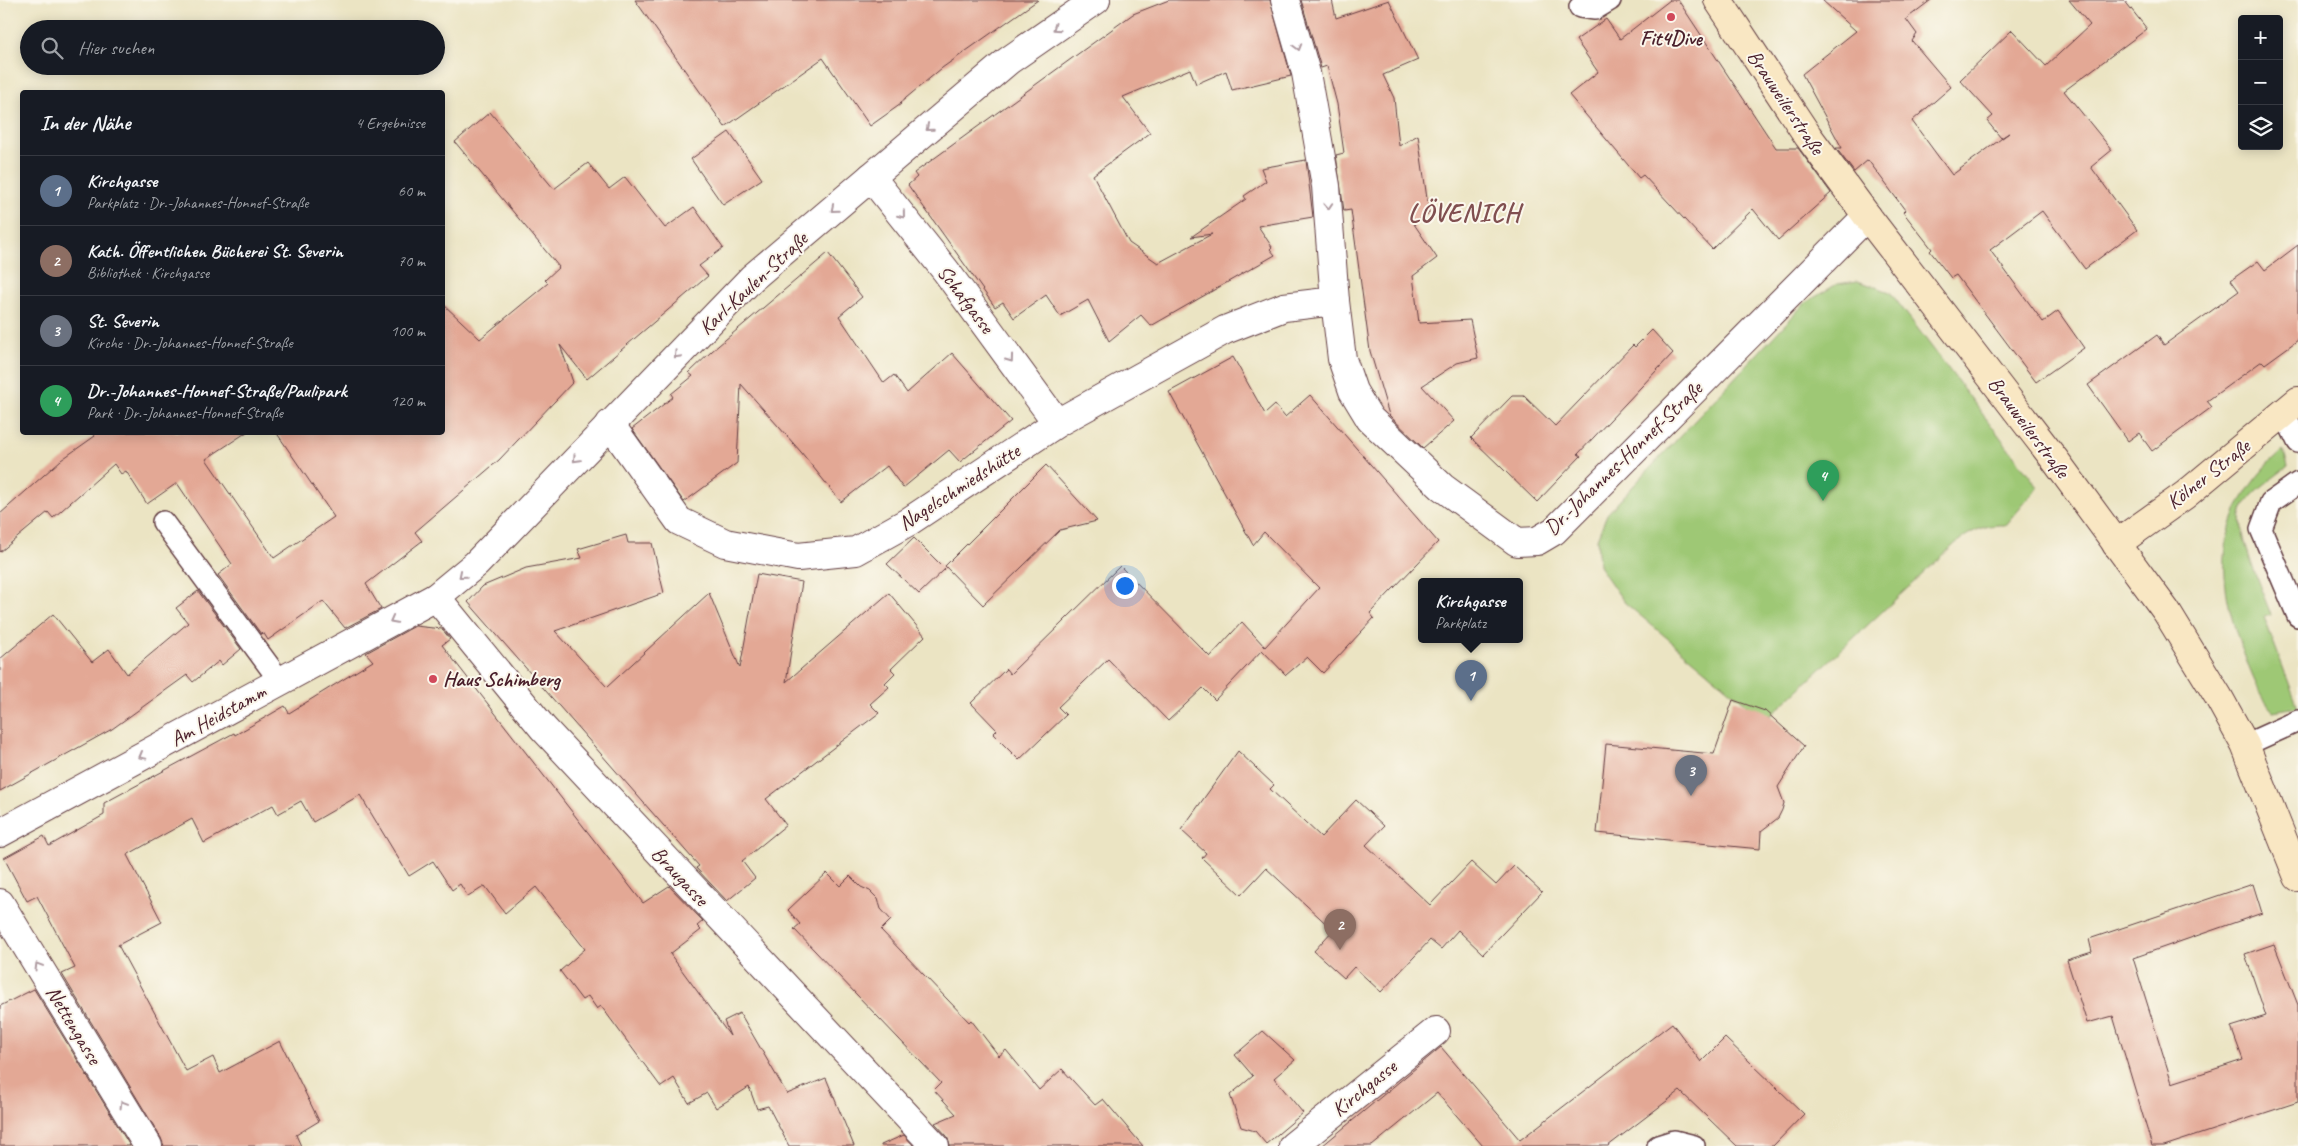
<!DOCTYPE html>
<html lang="de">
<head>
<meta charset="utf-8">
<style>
  :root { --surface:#171b24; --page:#242831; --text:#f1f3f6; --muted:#9ea1a6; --line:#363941; --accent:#d1495b }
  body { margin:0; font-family:Caveat,sans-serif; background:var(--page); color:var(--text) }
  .controls { position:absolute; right:15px; top:15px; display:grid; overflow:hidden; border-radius:5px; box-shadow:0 2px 12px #0003 }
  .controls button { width:45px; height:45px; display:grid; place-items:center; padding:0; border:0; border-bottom:1px solid var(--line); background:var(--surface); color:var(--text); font:25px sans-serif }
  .you { position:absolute; left:1124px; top:585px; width:18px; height:18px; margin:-12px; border:4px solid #fff; border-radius:50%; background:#1a73e8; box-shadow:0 0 0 8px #1a73e833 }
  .badge { display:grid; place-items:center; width:32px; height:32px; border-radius:50%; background:var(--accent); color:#fff; font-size:16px; font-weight:700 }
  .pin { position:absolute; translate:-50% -41px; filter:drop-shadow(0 1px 2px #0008) }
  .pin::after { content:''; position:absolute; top:26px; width:18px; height:15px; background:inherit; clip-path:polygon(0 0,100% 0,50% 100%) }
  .popup { position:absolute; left:1418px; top:578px; width:105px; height:65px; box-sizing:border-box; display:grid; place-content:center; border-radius:5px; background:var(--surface); filter:drop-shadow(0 1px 4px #0005); font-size:16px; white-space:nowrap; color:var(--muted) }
  .popup b { font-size:19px; color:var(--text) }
  .popup::after { content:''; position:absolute; left:50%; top:100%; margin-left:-10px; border:10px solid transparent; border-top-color:var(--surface) }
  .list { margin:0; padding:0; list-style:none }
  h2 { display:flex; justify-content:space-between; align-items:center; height:65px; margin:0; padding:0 20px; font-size:21px }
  h2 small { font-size:16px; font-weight:400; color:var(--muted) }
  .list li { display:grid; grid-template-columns:32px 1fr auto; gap:15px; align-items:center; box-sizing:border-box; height:70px; padding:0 20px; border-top:1px solid var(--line) }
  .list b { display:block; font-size:19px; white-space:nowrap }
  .list p { margin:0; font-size:16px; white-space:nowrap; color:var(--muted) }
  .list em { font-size:16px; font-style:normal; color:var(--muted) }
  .icon { flex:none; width:28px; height:28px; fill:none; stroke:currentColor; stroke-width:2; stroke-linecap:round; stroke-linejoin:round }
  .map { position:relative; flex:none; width:2298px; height:1146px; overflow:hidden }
  .search { position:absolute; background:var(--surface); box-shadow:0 2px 12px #0003; left:20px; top:20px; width:425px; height:55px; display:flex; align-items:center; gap:12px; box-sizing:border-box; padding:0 18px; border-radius:28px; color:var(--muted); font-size:19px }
  .panel { position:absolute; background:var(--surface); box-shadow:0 2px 12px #0003; left:20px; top:90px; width:425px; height:345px; border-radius:5px }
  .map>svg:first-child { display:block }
  .green { fill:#9ec874; stroke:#747450 }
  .building { fill:#e3a895 }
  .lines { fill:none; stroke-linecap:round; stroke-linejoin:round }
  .lane-casing { stroke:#623d42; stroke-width:24 }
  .street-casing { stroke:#623d42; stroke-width:30 }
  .secondary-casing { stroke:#623d42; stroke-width:30 }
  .lane { stroke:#fff; stroke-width:21 }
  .street { stroke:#fff; stroke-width:28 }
  .secondary { stroke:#f9e7c3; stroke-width:28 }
  .oneway { stroke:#ae9aa0 }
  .poi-dot { fill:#d1495b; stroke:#fbf7ec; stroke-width:2 }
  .labels { text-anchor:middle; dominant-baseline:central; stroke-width:4; stroke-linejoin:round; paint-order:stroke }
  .poi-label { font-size:21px; font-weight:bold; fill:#4a1f2b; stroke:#fbf7ec }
  .street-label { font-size:21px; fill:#4a1f2b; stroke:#fbf7ec }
  .district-label { font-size:26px; font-weight:bold; letter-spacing:1px; fill:#804f50; stroke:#fbf7ec }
</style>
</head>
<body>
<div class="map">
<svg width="2298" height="1146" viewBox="0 0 2298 1146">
  <rect width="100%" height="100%" fill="#fbf7ec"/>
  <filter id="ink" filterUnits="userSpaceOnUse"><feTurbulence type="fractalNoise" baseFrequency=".02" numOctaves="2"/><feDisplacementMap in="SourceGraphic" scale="10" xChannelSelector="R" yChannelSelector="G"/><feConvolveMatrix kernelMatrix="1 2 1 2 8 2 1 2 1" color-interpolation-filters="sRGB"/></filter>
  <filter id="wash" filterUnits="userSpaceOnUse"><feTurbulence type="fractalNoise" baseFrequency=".0096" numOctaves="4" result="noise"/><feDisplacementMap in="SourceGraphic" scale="20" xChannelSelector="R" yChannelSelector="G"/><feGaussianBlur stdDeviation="1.12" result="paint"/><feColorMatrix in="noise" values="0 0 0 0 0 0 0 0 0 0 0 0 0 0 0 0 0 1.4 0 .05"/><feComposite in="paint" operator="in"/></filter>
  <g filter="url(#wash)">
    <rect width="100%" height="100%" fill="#ebe4c3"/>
    <g class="green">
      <path d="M1858 281 1890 292 2038 487 2006 525C1985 524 1971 531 1956 543L1770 716 1763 718 1624 602 1599 566 1597 539 1607 514 1805 303 1837 284Z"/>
      <path d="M2283 450 2288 466C2273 479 2248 493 2242 512 2236 532 2263 593 2271 615L2264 617 2298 707 2273 711C2262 701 2250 671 2245 657 2213 576 2214 511 2283 450Z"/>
    </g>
    <g id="blocks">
      <g class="building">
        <path d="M635 0H1038L942 68 900 103 901 104 870 126 823 58 725 127Z"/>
        <path d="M1169 0H1270L1291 76 1232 90 1226 71 1196 84 1190 69 1123 97 1150 133 1093 175 1129 243 1158 263 1212 234 1191 237 1246 199 1244 196 1266 181 1261 168 1306 160 1313 217 1258 226 1272 247 1270 249 1275 255 1151 326 1141 315 1109 341 1088 300 1060 316 1046 295 1014 318 1003 302 995 307 908 185 917 177 914 173 1133 14Z"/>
        <path d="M1301 0H1332L1336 18 1389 0 1418 60 1383 75 1394 98 1399 146 1418 135 1429 213 1414 224 1437 258 1413 276 1419 323 1470 320 1478 358 1457 363 1422 386 1454 421 1423 448 1389 415 1370 351 1351 210 1344 211 1336 155 1344 153 1337 104 1327 66 1321 68Z"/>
        <path d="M1670 0H1678L1776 148H1798L1831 193 1778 240 1753 209 1712 249 1643 175 1639 178 1569 95 1598 72 1576 40 1606 19 1620 39Z"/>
        <path d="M1822 0H1931L1906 19 1917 34 1912 41 1951 87 1912 121 1952 175 2009 133 2001 138 1987 121 1993 116 1960 80 2012 30 2046 66 2090 25 2069 0H2124L2147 29 2064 91 2112 150 2091 167 2137 230 2085 269 2042 211 1990 250 2043 322 2058 311 2084 348 2036 382 1956 275 1951 278 1930 251 1932 249 1903 212 1905 210 1868 160 1854 172 1836 148H1842L1802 74 1856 31Z"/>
        <path d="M490 112 554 189 588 163 609 189 625 177 665 228 694 207 723 248 699 266 708 276 587 379 560 345 573 382 499 460 415 532 422 541 366 584 381 609 345 628 323 601 268 640 263 632 261 634 218 575 232 564 177 483 147 504 126 471 121 474 114 464 53 518 48 512 0 552V514L61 460 95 436 93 432H247L206 459 274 558 334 517 276 432H442V303L480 339 548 283 545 280 559 267 455 142Z"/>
        <path d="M729 132 762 179 723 205 691 159Z"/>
        <path d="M2298 245V340L2265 364 2262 361 2207 401 2212 407 2152 451 2139 433 2128 441 2088 385 2157 335 2164 345 2239 291 2231 280 2258 261 2265 270Z"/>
        <path d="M828 253 862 297 839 316 884 383 894 375 907 393 952 353 1011 421 960 462 949 450 903 488 887 466 841 502 801 452 741 384 737 463 684 502 632 429 673 397 671 394 693 376 689 373 712 351Z"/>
        <path d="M1652 330 1673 353 1578 454 1581 456 1537 502 1471 438 1512 396H1524L1555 426 1633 345 1635 347Z"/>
        <path d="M1233 357 1265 414 1275 405 1285 417 1310 395 1438 542 1370 613 1374 618 1323 673 1307 657 1286 675 1262 650 1215 700 1203 688 1168 721 1108 659 1058 707 1066 715 1019 760 993 734 997 730 971 703 1006 669 1010 674 1120 566 1210 657 1242 622 1265 647 1319 588 1264 532 1253 545 1169 392Z"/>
        <path d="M1046 465 1097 521 1060 530 983 605 945 566Z"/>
        <path d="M626 535 628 543H652L664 593 555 631 607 687 709 593 740 668 757 574 802 582 786 682 889 593 925 636 891 669 895 673 885 683 889 687 870 704 879 713 766 799 786 825 742 861 755 878 727 901 696 868 699 866 468 602 483 586 526 568 582 558 578 549Z"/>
        <path d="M914 538 945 569 919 594 887 564Z"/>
        <path d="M198 591 241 649 222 665 219 661 193 682 187 675 112 729 0 791V659L53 614 92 662 109 649 127 674 188 623 176 608Z"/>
        <path d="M415 626 442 629 450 639 442 645 643 903 669 886 703 921 697 926 701 930 670 954 730 1036 724 1021 740 1013 787 1094 826 1078 854 1146H789L768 1106 757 1109 749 1087 716 1108 707 1093 689 1103 674 1078 661 1087 601 1006 597 1009 588 996 582 1000 560 971 585 949 536 887 505 913 485 886 468 897 460 884 452 890 433 861 409 876 360 795 313 822 301 801 278 814 273 805 204 843 192 819 127 855 162 922 118 945 186 1071 213 1057 220 1073 280 1041 319 1121 296 1135 301 1146H164L161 1138 62 974 75 968 37 896 27 901 4 858 44 836 49 846 104 815V803L234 733 235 735 285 706 289 713 373 661 366 653Z"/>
        <path d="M1733 700 1765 711 1804 746 1778 787 1784 803 1782 810 1778 818 1761 831 1760 849 1597 833 1606 744 1714 754Z"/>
        <path d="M1238 751 1274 785 1270 789 1321 837 1356 800 1384 826 1366 845 1430 905 1471 862 1496 885 1514 866 1542 892 1483 954 1458 930 1441 949 1430 940 1381 992 1354 967 1344 978 1314 951 1333 930 1266 868 1241 895 1202 858 1206 853 1181 830Z"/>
        <path d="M827 873 840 886 850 876 861 887 870 891 878 899 881 909 891 920 881 930 969 1022 971 1020 999 1056 1006 1050 1039 1090 1062 1069 1095 1105 1103 1099 1143 1146H950L947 1136 935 1123 956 1114 934 1090 941 1083 794 929 800 924 788 910Z"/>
        <path d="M2253 884 2262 913 2133 958 2172 1083 2243 1060 2231 1027 2266 1016 2245 954 2274 944 2298 1005V1102L2164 1146H2152L2113 1016 2087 1023 2067 960 2092 952 2089 939Z"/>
        <path d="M34 989 130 1146H0V1006Z"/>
        <path d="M1672 1023 1701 1062 1725 1038 1804 1114 1773 1146H1737L1680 1091 1608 1146H1483L1437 1093 1372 1146H1322L1441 1047 1520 1140Z"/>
        <path d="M1263 1031 1295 1060 1274 1078 1303 1113 1266 1144 1255 1131 1241 1127 1230 1095 1253 1076 1235 1055Z"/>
        <path d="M904 1135 914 1146H881V1145Z"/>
      </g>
    </g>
  </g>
  <g filter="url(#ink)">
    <use href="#blocks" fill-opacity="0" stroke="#623d42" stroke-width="1"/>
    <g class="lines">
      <defs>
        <g id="lane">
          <path d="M1580 7 1595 9 1610 0"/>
          <path d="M2284 413 2298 442"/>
          <path d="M2298 483 2271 502 2261 529 2298 616"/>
          <path d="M163 522 280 681"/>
          <path d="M2245 745 2298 721"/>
          <path d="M1658 1146 1674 1141 1694 1146"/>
        </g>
        <g id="street">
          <path d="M1285 0 1306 73 1326 186 1335 301 1342 359 1353 391 1370 419 1442 487 1517 542 1537 541 1554 531 1867 216"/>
          <path d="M871 177 946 271 1057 423"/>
          <path d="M610 424 679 521 725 543 798 557 856 551 908 522 1057 423 1225 330 1284 307 1335 301"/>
          <path d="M436 597 543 728 935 1146"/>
          <path d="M0 833 436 597 476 564 752 278 1008 61 1096 0"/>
          <path d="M0 903 148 1146"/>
          <path d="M1293 1146 1436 1031"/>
        </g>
        <g id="secondary">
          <path d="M1718 0 1808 136 1867 216 2055 460 2166 611 2218 696 2245 745 2298 877"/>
          <path d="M2116 544 2185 495 2298 401"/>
        </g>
      </defs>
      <use href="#lane" class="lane-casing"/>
      <use href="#street" class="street-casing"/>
      <use href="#secondary" class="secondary-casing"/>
      <use href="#lane" class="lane"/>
      <use href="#street" class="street"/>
      <use href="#secondary" class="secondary"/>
    </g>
    <defs><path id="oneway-chevron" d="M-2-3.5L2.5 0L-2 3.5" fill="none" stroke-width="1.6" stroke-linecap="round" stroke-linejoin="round" transform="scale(1.25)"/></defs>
    <g class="oneway">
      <use href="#oneway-chevron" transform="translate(1056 28) rotate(145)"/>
      <use href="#oneway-chevron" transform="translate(1298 47) rotate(74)"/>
      <use href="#oneway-chevron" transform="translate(929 128) rotate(140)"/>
      <use href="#oneway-chevron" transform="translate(1328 206) rotate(86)"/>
      <use href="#oneway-chevron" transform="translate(834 209) rotate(140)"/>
      <use href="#oneway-chevron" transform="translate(902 215) rotate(51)"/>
      <use href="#oneway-chevron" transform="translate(677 355) rotate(134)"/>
      <use href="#oneway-chevron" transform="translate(1010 359) rotate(54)"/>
      <use href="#oneway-chevron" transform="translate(576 459) rotate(134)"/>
      <use href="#oneway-chevron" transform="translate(462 575) rotate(140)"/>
      <use href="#oneway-chevron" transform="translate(393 620) rotate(152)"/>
      <use href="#oneway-chevron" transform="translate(142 756) rotate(151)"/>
      <use href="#oneway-chevron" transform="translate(38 966) rotate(-121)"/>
      <use href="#oneway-chevron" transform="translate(123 1104) rotate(-121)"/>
    </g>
  </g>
  <g class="poi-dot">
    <circle cx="1671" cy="17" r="5"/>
    <circle cx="433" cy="679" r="5"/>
  </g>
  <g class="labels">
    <g class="poi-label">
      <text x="1671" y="38">Fit4Dive</text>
      <text x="443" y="679" text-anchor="start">Haus Schimberg</text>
    </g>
    <g class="street-label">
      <text transform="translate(1786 102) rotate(56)">Brauweilerstraße</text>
      <text transform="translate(753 283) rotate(-43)">Karl-Kaulen-Straße</text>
      <text transform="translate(966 299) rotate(53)">Schafgasse</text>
      <text transform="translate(2029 427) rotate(53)">Brauweilerstraße</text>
      <text transform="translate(1623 458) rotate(-44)">Dr.-Johannes-Honnef-Straße</text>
      <text transform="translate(2208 474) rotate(-38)">Kölner Straße</text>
      <text transform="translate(959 487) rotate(-33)">Nagelschmiedshütte</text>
      <text transform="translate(218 715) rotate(-29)">Am Heidstamm</text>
      <text transform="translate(680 876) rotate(47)">Braugasse</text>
      <text transform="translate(74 1025) rotate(59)">Nettengasse</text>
      <text transform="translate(1364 1088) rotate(-39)">Kirchgasse</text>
    </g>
    <g class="district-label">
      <text x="1464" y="212">LÖVENICH</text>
    </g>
  </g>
</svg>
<div class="controls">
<button>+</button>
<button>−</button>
<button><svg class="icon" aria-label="layers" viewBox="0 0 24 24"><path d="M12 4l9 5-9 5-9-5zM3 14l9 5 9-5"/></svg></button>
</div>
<div class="you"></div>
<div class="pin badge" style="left:1471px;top:701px;background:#5c6f8a">1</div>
<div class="popup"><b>Kirchgasse</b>Parkplatz</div>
<div class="pin badge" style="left:1340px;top:950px;background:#8d6e63">2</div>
<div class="pin badge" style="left:1691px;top:796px;background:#6b7280">3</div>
<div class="pin badge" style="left:1823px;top:501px;background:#2e9e5b">4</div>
<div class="search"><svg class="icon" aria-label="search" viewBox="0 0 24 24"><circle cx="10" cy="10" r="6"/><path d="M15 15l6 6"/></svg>Hier suchen</div>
<section class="panel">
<h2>In der Nähe<small>4 Ergebnisse</small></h2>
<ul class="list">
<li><span class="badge" style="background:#5c6f8a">1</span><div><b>Kirchgasse</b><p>Parkplatz · Dr.-Johannes-Honnef-Straße</p></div><em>60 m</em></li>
<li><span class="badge" style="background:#8d6e63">2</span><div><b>Kath. Öffentlichen Bücherei St. Severin</b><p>Bibliothek · Kirchgasse</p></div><em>70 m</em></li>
<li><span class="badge" style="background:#6b7280">3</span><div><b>St. Severin</b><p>Kirche · Dr.-Johannes-Honnef-Straße</p></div><em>100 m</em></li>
<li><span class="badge" style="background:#2e9e5b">4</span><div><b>Dr.-Johannes-Honnef-Straße/Paulipark</b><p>Park · Dr.-Johannes-Honnef-Straße</p></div><em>120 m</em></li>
</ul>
</section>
</div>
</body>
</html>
